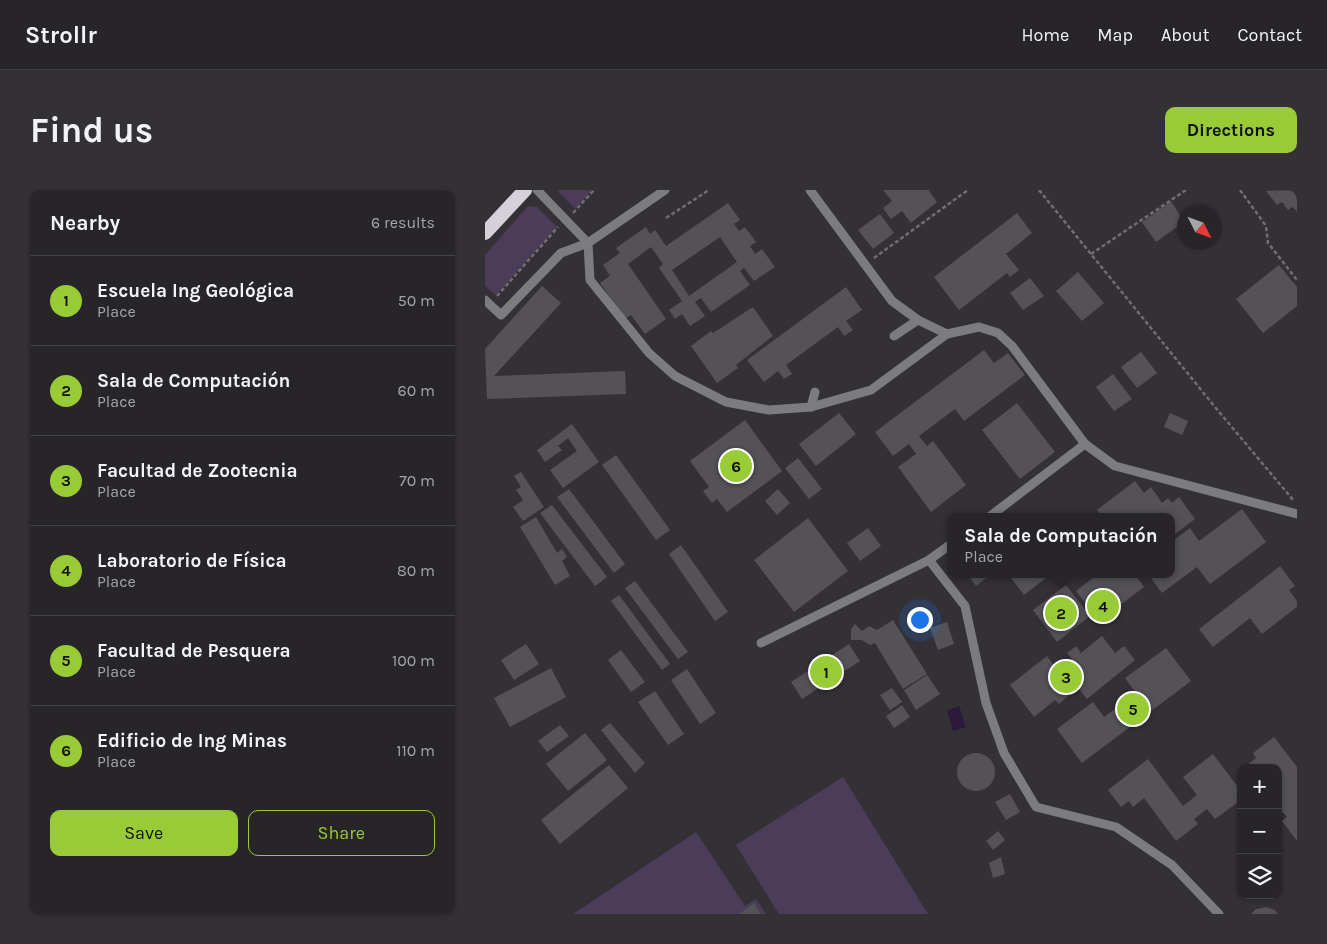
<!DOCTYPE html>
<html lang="en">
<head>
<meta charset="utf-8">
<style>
  :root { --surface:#272528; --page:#333134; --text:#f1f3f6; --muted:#a4a5a8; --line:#434245; --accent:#99cb36 }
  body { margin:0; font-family:Karla,sans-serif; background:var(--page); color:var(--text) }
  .controls { position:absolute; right:15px; bottom:15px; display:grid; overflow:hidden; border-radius:10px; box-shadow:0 1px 4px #0004 }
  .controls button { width:45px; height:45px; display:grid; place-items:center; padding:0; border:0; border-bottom:1px solid var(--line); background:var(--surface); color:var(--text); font:25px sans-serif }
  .compass { position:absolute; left:692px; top:15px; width:45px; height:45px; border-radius:50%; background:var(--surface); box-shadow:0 1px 4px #0004; rotate:132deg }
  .you { position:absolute; left:434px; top:429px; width:18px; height:18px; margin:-12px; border:4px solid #fff; border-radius:50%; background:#1a73e8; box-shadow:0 0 0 8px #1a73e833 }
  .badge { display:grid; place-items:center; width:32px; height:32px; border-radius:50%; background:var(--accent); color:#111; font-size:16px; font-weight:700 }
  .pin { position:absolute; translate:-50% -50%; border:2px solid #fff; box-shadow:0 1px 5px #0006 }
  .popup { position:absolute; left:462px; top:323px; width:228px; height:65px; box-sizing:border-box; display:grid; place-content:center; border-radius:10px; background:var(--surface); filter:drop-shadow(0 1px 4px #0005); font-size:16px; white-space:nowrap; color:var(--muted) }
  .popup b { font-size:19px; color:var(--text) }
  .popup::after { content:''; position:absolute; left:50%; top:100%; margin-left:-10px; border:10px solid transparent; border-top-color:var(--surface) }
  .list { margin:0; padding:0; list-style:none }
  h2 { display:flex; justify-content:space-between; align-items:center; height:65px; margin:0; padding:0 20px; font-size:21px }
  h2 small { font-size:16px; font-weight:400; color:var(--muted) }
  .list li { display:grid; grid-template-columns:32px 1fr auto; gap:15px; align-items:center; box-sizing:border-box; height:90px; padding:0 20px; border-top:1px solid var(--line) }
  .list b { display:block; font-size:19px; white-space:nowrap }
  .list p { margin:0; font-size:16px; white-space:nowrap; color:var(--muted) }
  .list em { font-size:16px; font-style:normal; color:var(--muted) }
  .actions { display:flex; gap:10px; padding:15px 20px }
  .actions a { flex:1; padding:11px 0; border:1px solid var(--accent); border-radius:10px; text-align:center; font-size:18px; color:var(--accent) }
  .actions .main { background:var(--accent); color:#111 }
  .icon { flex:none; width:28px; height:28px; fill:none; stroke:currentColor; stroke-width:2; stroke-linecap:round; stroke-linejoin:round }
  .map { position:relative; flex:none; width:812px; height:724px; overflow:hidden; border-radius:10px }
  header { display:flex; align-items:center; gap:30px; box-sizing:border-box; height:70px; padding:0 25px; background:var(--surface); border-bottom:1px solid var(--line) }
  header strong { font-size:24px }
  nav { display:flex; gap:28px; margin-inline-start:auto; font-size:18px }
  .intro { display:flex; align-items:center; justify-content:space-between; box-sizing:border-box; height:120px; padding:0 30px }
  h1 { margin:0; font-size:35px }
  .button { padding:12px 22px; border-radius:10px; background:var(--accent); color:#111; font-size:18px; font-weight:700 }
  main { display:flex; gap:30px; padding:0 30px }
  aside { flex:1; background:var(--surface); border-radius:10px; box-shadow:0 1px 4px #0004 }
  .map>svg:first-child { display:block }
  .green { fill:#4b3d59 }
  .water { fill:#2c193c }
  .building { fill:#545257; fill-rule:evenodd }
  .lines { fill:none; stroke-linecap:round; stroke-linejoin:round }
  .path { stroke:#716e73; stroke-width:2.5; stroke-dasharray:4 2.5; stroke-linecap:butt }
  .service { stroke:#7c7b7e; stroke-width:9 }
  .trunk { stroke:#d4d2d8; stroke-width:14 }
</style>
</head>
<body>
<header>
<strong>Strollr</strong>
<nav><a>Home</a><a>Map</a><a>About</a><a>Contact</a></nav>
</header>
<div class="intro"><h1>Find us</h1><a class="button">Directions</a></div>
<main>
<aside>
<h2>Nearby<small>6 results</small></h2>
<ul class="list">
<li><span class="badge">1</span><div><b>Escuela Ing Geológica</b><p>Place</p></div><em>50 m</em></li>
<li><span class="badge">2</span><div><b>Sala de Computación</b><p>Place</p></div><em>60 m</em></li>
<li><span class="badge">3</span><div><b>Facultad de Zootecnia</b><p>Place</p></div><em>70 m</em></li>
<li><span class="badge">4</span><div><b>Laboratorio de Física</b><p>Place</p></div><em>80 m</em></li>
<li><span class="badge">5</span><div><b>Facultad de Pesquera</b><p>Place</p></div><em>100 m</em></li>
<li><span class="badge">6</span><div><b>Edificio de Ing Minas</b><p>Place</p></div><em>110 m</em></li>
</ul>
<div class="actions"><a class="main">Save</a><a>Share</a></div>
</aside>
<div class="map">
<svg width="812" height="724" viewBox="0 0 812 724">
  <rect width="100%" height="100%" fill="#343136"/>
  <g class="green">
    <path d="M72 0H107L90 19Z"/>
    <path d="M43 16 52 17 72 37 11 105 0 96V65Z"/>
    <path d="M358 587 443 724H294L251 655Z"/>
    <path d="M211 642 260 716 271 709 281 724H88Z"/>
  </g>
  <path class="water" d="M474 516 481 537 468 541 462 520Z"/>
  <g class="building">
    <path d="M398 0H446L444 1 452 12 426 33 417 21 406 29 398 18 407 11Z"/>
    <path d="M812 0V22L808 17 803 20 797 12 792 15 781 1Z"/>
    <path d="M686 11 699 32 671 52 657 32Z"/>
    <path d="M243 13 255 30 249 34 254 41 260 37 271 52 265 56 270 64 277 59 290 77 269 91 259 78 255 81 265 95 226 122 216 108 210 112 220 126 205 136 197 124 190 129 184 120 197 111 174 78 178 74 166 57 143 74 181 129 160 144 146 125 140 129 115 93 125 86 118 75 135 63 131 58 161 37 165 44 170 40 181 56ZM235 47 252 72 204 106 187 80Z"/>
    <path d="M532 23 547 43 521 64 534 80 525 87 522 83 474 120 449 87Z"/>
    <path d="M395 24 409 43 388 59 373 40Z"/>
    <path d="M794 75 812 97V116L778 143 751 109Z"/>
    <path d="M593 82 619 113 597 131 571 101Z"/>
    <path d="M545 88 559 106 538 120 525 103Z"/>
    <path d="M57 96 76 113 9 186 140 181 141 204 2 209 0 159Z"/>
    <path d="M361 97 377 120 361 131 368 140 359 146 353 137 301 175 307 184 299 189 293 181 279 192 262 170Z"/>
    <path d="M268 117 288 146 251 175 253 178 232 193 206 156 226 141 228 143Z"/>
    <path d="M499 160 509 173 523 163 540 185 479 231 470 219 434 246 442 256 448 251 481 295 446 322 413 277 431 264 424 254 408 266 390 242Z"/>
    <path d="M656 162 672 183 652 198 636 177Z"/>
    <path d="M628 184 647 209 629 221 611 197Z"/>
    <path d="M532 213 570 262 535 289 497 240Z"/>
    <path d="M354 223 371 244 331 276 314 254Z"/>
    <path d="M685 223 703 231 697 245 679 237Z"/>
    <path d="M260 230 297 281 242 322 232 309 227 313 218 301 224 297 205 271Z"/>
    <path d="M87 234 114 272 78 298 65 280 92 261 83 248 73 256 77 260 60 272 52 260Z"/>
    <path d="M131 265 185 340 171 350 117 275Z"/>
    <path d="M313 268 337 299 324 309 300 278Z"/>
    <path d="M36 282 59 317 38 331 28 317 38 310 31 300 36 297 29 286Z"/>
    <path d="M650 291 659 303 666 297 677 313 683 308 687 313 694 307 710 329 686 347V327H617L612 320Z"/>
    <path d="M84 299 140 374 129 383 72 307Z"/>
    <path d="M293 299 305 313 292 325 280 311Z"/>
    <path d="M67 315 122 387 110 396 55 323Z"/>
    <path d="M757 319 781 352 725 394 712 377 677 403 663 384H686V352L705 338 714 351Z"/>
    <path d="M51 327 72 363 77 359 82 367 77 371 85 386 70 395 35 337Z"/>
    <path d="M323 328 363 381 309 422 269 370Z"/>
    <path d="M383 338 396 356 375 371 362 353Z"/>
    <path d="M196 355 243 422 230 431 184 364Z"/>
    <path d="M795 376 810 396 804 400 812 411V417L777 444 765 428 728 457 714 439Z"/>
    <path d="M482 384H506L491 396Z"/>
    <path d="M523 384H566L539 405Z"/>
    <path d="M613 384H636L639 387 642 384H650L659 397 614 431 591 401Z"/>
    <path d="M150 391 203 462 193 469 140 398Z"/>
    <path d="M581 395 605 426 572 452 548 420Z"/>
    <path d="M134 405 185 474 177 480 126 411Z"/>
    <path d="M408 430 442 484 418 499 390 453 385 455 377 450H366V439L370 434 377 441 384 436 392 440Z"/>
    <path d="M462 432 469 454 453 460 445 438Z"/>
    <path d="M617 446 630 463 639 456 650 470 602 509 590 494 581 502 583 506 574 514 570 510 549 527 525 495 562 466 573 481 587 469 582 463 591 456 596 463Z"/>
    <path d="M41 454 54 474 29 490 16 470Z"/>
    <path d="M364 454 375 471 317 509 306 492Z"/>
    <path d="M681 458 706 491 597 573 572 539 608 512 619 527 651 503 640 488Z"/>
    <path d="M136 460 160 492 146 502 123 470Z"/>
    <path d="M66 478 81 507 25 537 9 508Z"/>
    <path d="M202 479 231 523 215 534 186 490Z"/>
    <path d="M442 485 455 504 431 520 419 500Z"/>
    <path d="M407 498 417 512 405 520 395 505Z"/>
    <path d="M170 501 199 544 183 555 153 512Z"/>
    <path d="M417 515 425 527 409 538 401 526Z"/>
    <path d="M125 533 160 573 150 583 116 540Z"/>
    <path d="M75 535 84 546 62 562 53 551Z"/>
    <path d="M100 543 122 570 83 601 61 574Z"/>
    <path d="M789 547 812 577V651L797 631 802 627 798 622 793 625V578H758L771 568 768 563Z"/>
    <circle cx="491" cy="582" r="19"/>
    <path d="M728 564 756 601V610L730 629 722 619 709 629 713 634 691 651 659 608 648 617 644 611 636 617 623 600 663 569 698 616 712 605 698 587Z"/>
    <path d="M124 575 143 598 75 654 56 630Z"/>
    <path d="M525 604 535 622 521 630 510 612Z"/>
    <path d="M513 641 520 650 508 660 501 651Z"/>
    <path d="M516 667 520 684 508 688 504 673Z"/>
    <path d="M269 713 276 724H254Z"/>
    <path d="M781 717 790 720 793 724H766L771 719Z"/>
  </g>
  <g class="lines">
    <g class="path">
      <path d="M554 0 730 217 809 311"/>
      <path d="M755 0 781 36 783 53 812 90"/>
      <path d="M88 23 109 0"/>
      <path d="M181 28 224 0"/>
      <path d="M606 64 701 0"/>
      <path d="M389 68 483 0"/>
      <path d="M12 106 73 37"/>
    </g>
    <g class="service">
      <path d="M52 0 103 53 105 90 164 163 190 186 241 212 284 220 326 217 386 200 462 144"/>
      <path d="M325 0 407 111 433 130 462 144 494 137 513 143 527 156 600 254 504 327"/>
      <path d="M0 110 16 125 76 63 103 53 180 0"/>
      <path d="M409 146 433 130"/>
      <path d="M326 217 330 202"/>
      <path d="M600 254 630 276 812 324"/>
      <path d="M444 370 480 416 501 513 519 563 551 617 631 637 687 675 734 724"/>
      <path d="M276 453 444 370 466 354"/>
    </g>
    <path class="trunk" d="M0 43 40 0"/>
  </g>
</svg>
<div class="controls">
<button>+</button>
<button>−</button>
<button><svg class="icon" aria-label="layers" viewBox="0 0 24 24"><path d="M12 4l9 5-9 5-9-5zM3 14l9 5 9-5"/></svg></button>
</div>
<svg class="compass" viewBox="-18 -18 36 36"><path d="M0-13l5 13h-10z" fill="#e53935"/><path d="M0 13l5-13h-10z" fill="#a4a5a8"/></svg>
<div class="you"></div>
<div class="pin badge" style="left:341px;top:482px">1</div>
<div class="pin badge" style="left:576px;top:423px">2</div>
<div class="popup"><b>Sala de Computación</b>Place</div>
<div class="pin badge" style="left:581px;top:487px">3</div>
<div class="pin badge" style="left:618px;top:416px">4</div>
<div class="pin badge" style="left:648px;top:519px">5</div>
<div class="pin badge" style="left:251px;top:276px">6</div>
</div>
</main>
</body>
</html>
